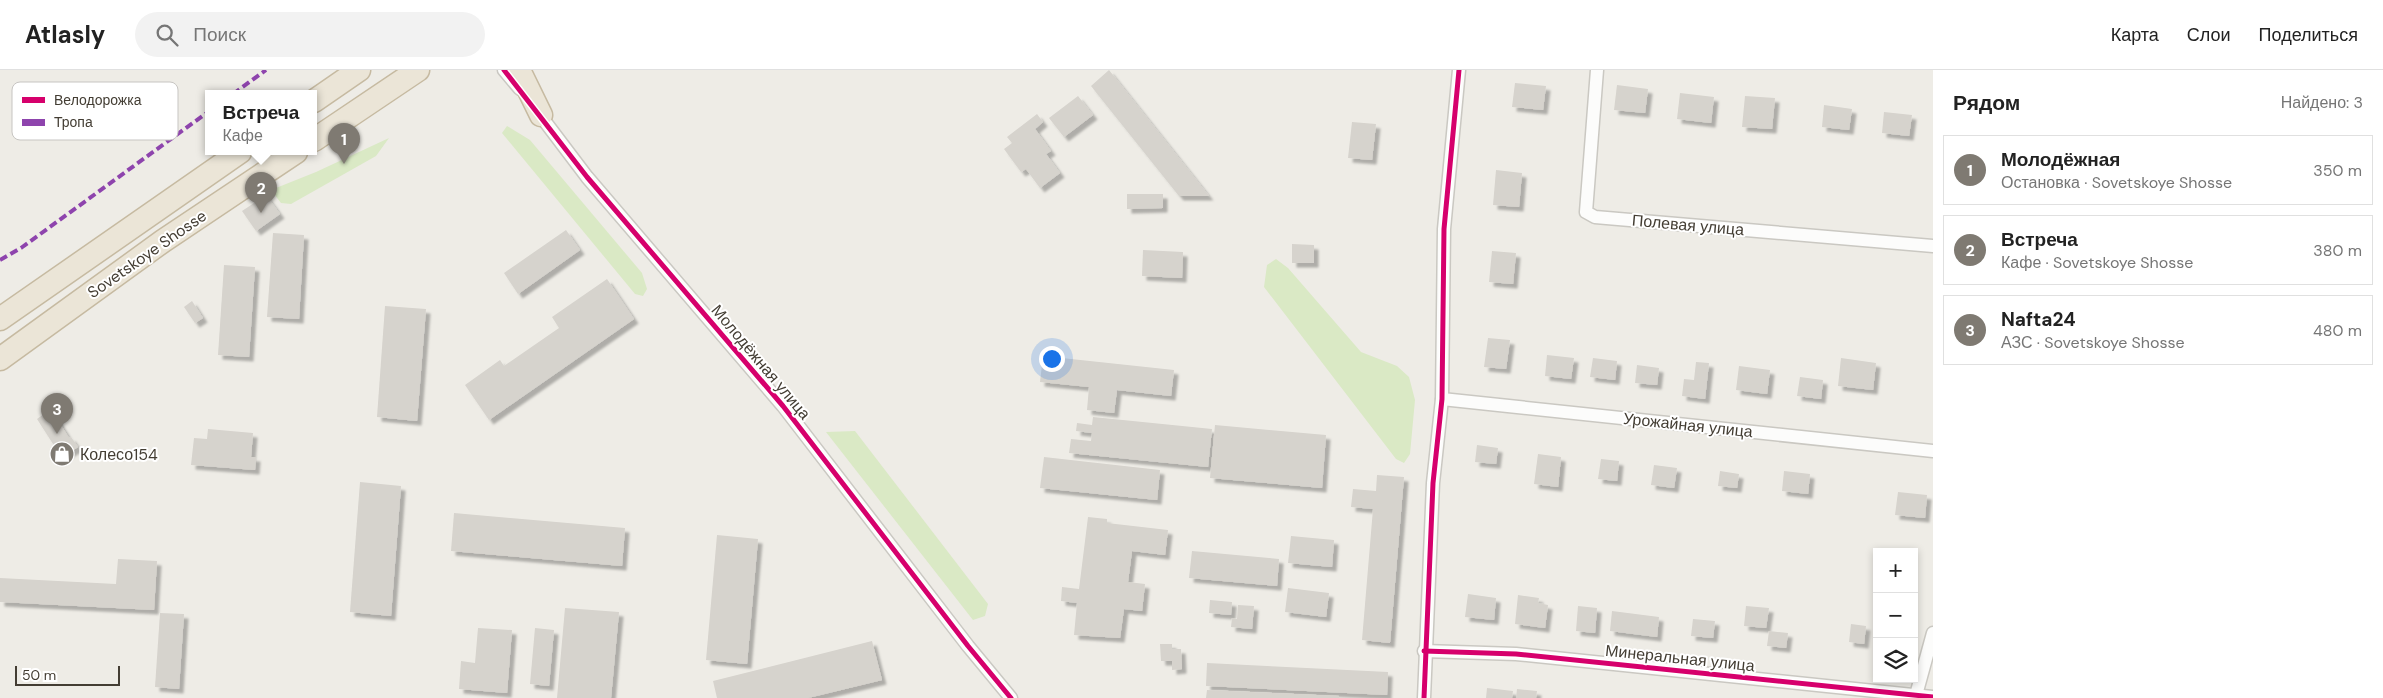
<!DOCTYPE html>
<html lang="ru">
<head>
<meta charset="utf-8">
<style>
  :root { --surface:#fff; --page:#f2f2f2; --text:#222; --muted:#767676; --line:#e0e0e0; --accent:#7f7a72 }
  body { margin:0; font-family:"DM Sans",sans-serif; background:var(--page); color:var(--text) }
  .controls { position:absolute; right:15px; bottom:15px; display:grid; overflow:hidden; border-radius:0px; box-shadow:0 2px 8px #0003 }
  .controls button { width:45px; height:45px; display:grid; place-items:center; padding:0; border:0; border-bottom:1px solid var(--line); background:var(--surface); color:var(--text); font:25px sans-serif }
  .scale { position:absolute; left:15px; bottom:12px; width:105px; box-sizing:border-box; padding-left:5px; border:2px solid #433d33; border-top:0; font-size:14px; line-height:18px; white-space:nowrap; color:#433d33; -webkit-text-stroke:4px #fff; paint-order:stroke }
  .you { position:absolute; left:1051px; top:288px; width:18px; height:18px; margin:-12px; border:4px solid #fff; border-radius:50%; background:#1a73e8; box-shadow:0 0 0 8px #1a73e833 }
  .badge { display:grid; place-items:center; width:32px; height:32px; border-radius:50%; background:var(--accent); color:#fff; font-size:16px; font-weight:700 }
  .pin { position:absolute; translate:-50% -41px; filter:drop-shadow(0 1px 2px #0008) }
  .pin::after { content:''; position:absolute; top:26px; width:18px; height:15px; background:inherit; clip-path:polygon(0 0,100% 0,50% 100%) }
  .popup { position:absolute; left:205px; top:20px; width:112px; height:65px; box-sizing:border-box; display:grid; place-content:center; border-radius:0px; background:var(--surface); filter:drop-shadow(0 1px 4px #0005); font-size:16px; white-space:nowrap; color:var(--muted) }
  .popup b { font-size:19px; color:var(--text) }
  .popup::after { content:''; position:absolute; left:50%; top:100%; margin-left:-10px; border:10px solid transparent; border-top-color:var(--surface) }
  .list { margin:0; padding:0; list-style:none }
  h2 { display:flex; justify-content:space-between; align-items:center; height:65px; margin:0; padding:0 20px; font-size:21px }
  h2 small { font-size:16px; font-weight:400; color:var(--muted) }
  .list li { display:grid; grid-template-columns:32px 1fr auto; gap:15px; align-items:center; box-sizing:border-box; height:70px; margin:0 10px 10px; padding:0 10px; border:1px solid var(--line); border-radius:0px }
  .list b { display:block; font-size:19px; white-space:nowrap }
  .list p { margin:0; font-size:16px; white-space:nowrap; color:var(--muted) }
  .list em { font-size:16px; font-style:normal; color:var(--muted) }
  .icon { flex:none; width:28px; height:28px; fill:none; stroke:currentColor; stroke-width:2; stroke-linecap:round; stroke-linejoin:round }
  .map { position:relative; flex:none; width:1933px; height:628px; overflow:hidden }
  header { display:flex; align-items:center; gap:30px; box-sizing:border-box; height:70px; padding:0 25px; background:var(--surface); border-bottom:1px solid var(--line) }
  header strong { font-size:24px }
  nav { display:flex; gap:28px; margin-inline-start:auto; font-size:18px }
  .search { width:350px; height:45px; background:var(--page); display:flex; align-items:center; gap:12px; box-sizing:border-box; padding:0 18px; border-radius:28px; color:var(--muted); font-size:19px }
  main { display:flex }
  aside { flex:1; background:var(--surface) }
  .map>svg:first-child { display:block }
  .green { fill:#dae9c5 }
  .building { fill:#d6d3cd; filter:url(#shadow) }
  .lines { fill:none; stroke-linecap:round; stroke-linejoin:round }
  .street-casing { stroke:#cac8c2; stroke-width:15 }
  .highway-casing { stroke:#c6baa1; stroke-width:25 }
  .street { stroke:#fcfcfb; stroke-width:12 }
  .highway { stroke:#ebe5d7; stroke-width:22 }
  .quiet { stroke:#8e44ad; stroke-width:4; stroke-dasharray:8 4; stroke-linecap:butt }
  .cycleway-casing { stroke:#fff; stroke-width:8 }
  .cycleway { stroke:#d6006c; stroke-width:5 }
  .labels { text-anchor:middle; dominant-baseline:central; stroke-width:4; stroke-linejoin:round; paint-order:stroke }
  .street-label { font-size:16px; fill:#433d33; stroke:#fff }
  .poi-label { font-size:16px; fill:#433d33; stroke:#fff; text-anchor:start }
  .key { fill:#fff; stroke:#c7c5c2; stroke-width:1 }
  .key-label { font-size:14px; fill:#433d33 }
</style>
</head>
<body>
<header>
<strong>Atlasly</strong>
<div class="search"><svg class="icon" aria-label="search" viewBox="0 0 24 24"><circle cx="10" cy="10" r="6"/><path d="M15 15l6 6"/></svg>Поиск</div>
<nav><a>Карта</a><a>Слои</a><a>Поделиться</a></nav>
</header>
<main>
<div class="map">
<svg width="1933" height="628" viewBox="0 0 1933 628">
  <defs>
    <filter id="shadow"><feDropShadow dx="4.5" dy="4.5" stdDeviation="1" flood-color="#0004"/></filter>
  </defs>
  <rect width="100%" height="100%" fill="#eeece6"/>
  <g class="green">
    <path d="M507 56 530 70 642 203 647 219 643 226 635 224 502 63Z"/>
    <path d="M389 68 376 86 291 134 281 133 271 120 316 102Z"/>
    <path d="M1276 189 1288 198 1361 282 1397 296 1409 307 1415 330 1410 384 1404 393 1396 389 1264 217 1267 195Z"/>
    <path d="M855 361 988 534 985 546 973 550 826 362Z"/>
  </g>
  <g class="building">
    <path d="M1109 0 1209 126H1179L1091 16Z"/>
    <path d="M1515 13 1546 16 1543 40 1512 37Z"/>
    <path d="M1617 15 1648 19 1645 43 1614 40Z"/>
    <path d="M1680 23 1714 27 1711 53 1677 49Z"/>
    <path d="M1078 26 1093 45 1064 67 1049 48Z"/>
    <path d="M1745 26 1775 28 1772 59 1742 57Z"/>
    <path d="M1824 35 1852 39 1849 60 1822 57Z"/>
    <path d="M1884 42 1912 45 1909 66 1882 63Z"/>
    <path d="M1037 44 1043 52 1035 59 1051 81 1046 84 1060 103 1040 118 1026 99 1021 102 1004 79 1012 73 1007 67Z"/>
    <path d="M1352 52 1376 54 1372 90 1348 88Z"/>
    <path d="M1496 100 1522 103 1519 137 1493 135Z"/>
    <path d="M1127 124H1163V138L1127 139Z"/>
    <path d="M266 125 280 144 256 161 242 141Z"/>
    <path d="M566 160 580 180 518 224 504 203Z"/>
    <path d="M273 163 304 165 299 249 267 247Z"/>
    <path d="M1292 174 1314 175V193H1292Z"/>
    <path d="M1143 180 1183 182 1182 208 1142 206Z"/>
    <path d="M1492 181 1516 183 1513 214 1489 212Z"/>
    <path d="M224 195 255 197 249 287 218 285Z"/>
    <path d="M607 209 634 249 489 350 465 315 500 290 504 296 559 258 552 247Z"/>
    <path d="M192 231 203 248 195 253 184 237Z"/>
    <path d="M385 236 426 239 417 351 377 347Z"/>
    <path d="M1488 268 1510 270 1506 299 1484 297Z"/>
    <path d="M1547 285 1574 288 1571 309 1545 306Z"/>
    <path d="M1043 286 1174 300 1171 326 1117 320 1114 343 1087 340 1089 317 1040 312Z"/>
    <path d="M1593 288 1617 291 1615 310 1590 307Z"/>
    <path d="M1841 288 1876 293 1873 320 1838 316Z"/>
    <path d="M1696 292 1709 293 1705 329 1682 326 1684 309 1694 310Z"/>
    <path d="M1637 295 1659 298 1657 315 1635 313Z"/>
    <path d="M1739 296 1770 300 1767 324 1736 320Z"/>
    <path d="M1800 307 1823 310 1821 329 1797 326Z"/>
    <path d="M51 339 69 368 71 367 78 377 58 390 51 379 55 377 37 349Z"/>
    <path d="M1093 347 1212 359 1208 397 1069 383 1071 369 1091 371 1092 363 1076 361 1077 353 1092 355Z"/>
    <path d="M1215 355 1326 365 1322 418 1210 408Z"/>
    <path d="M208 359 253 363 251 387H256L255 400 191 395 194 368 207 369Z"/>
    <path d="M1477 375 1498 378 1496 394 1475 392Z"/>
    <path d="M1538 384 1561 387 1558 417 1534 414Z"/>
    <path d="M1044 387 1160 400 1157 430 1040 418Z"/>
    <path d="M1601 389 1619 391 1617 411 1598 409Z"/>
    <path d="M1654 395 1677 398 1674 418 1651 415Z"/>
    <path d="M1720 401 1739 404 1737 418 1718 416Z"/>
    <path d="M1784 401 1810 404 1808 424 1782 421Z"/>
    <path d="M1377 405 1404 407 1390 573 1362 570 1373 439 1351 437 1353 419 1376 421Z"/>
    <path d="M360 412 401 416 391 546 350 542Z"/>
    <path d="M1898 422 1927 425 1925 448 1895 445Z"/>
    <path d="M454 443 625 458 622 496 451 481Z"/>
    <path d="M1088 447 1107 449V453L1168 460 1165 485 1132 481 1128 512 1145 514 1142 541 1124 539 1120 568 1074 565 1077 533 1061 531 1062 517 1079 519Z"/>
    <path d="M717 465 758 469 747 594 706 590Z"/>
    <path d="M1291 466 1334 470 1332 497 1288 493Z"/>
    <path d="M1192 481 1279 489 1277 516 1189 508Z"/>
    <path d="M118 489 157 491 154 540 0 532V508L116 514Z"/>
    <path d="M1288 518 1329 523 1326 547 1285 542Z"/>
    <path d="M1468 524 1496 528 1494 550 1465 547Z"/>
    <path d="M1518 525 1539 528 1538 533 1548 535 1545 558 1515 554Z"/>
    <path d="M1210 530 1232 532 1231 545 1209 543Z"/>
    <path d="M1238 535 1254 536 1252 559 1231 557 1232 548 1237 549Z"/>
    <path d="M1578 536 1597 538 1595 563 1576 561Z"/>
    <path d="M1746 536 1769 538 1766 558 1744 556Z"/>
    <path d="M565 538 619 542 611 628H557Z"/>
    <path d="M1612 541 1659 547 1657 567 1610 561Z"/>
    <path d="M160 543 184 544 179 619 155 617Z"/>
    <path d="M1693 549 1715 551 1713 568 1691 566Z"/>
    <path d="M1851 554 1866 556 1864 574 1849 572Z"/>
    <path d="M478 558 512 560 507 623 459 619 461 591 475 593Z"/>
    <path d="M535 558 554 560 549 616 530 614Z"/>
    <path d="M1769 561 1788 563 1786 578 1767 576Z"/>
    <path d="M872 571 882 610 808 628H717L713 611Z"/>
    <path d="M1160 574H1172V579H1181L1182 599 1172 600V591H1161Z"/>
    <path d="M1207 593 1388 602 1387 625 1206 616Z"/>
    <path d="M1487 618 1513 621 1512 628H1486Z"/>
    <path d="M1517 619 1537 621 1536 628H1516Z"/>
    <path d="M1207 620 1339 626V628H1206Z"/>
  </g>
  <g class="lines">
    <defs>
      <g id="street">
        <path d="M504 0 520 19"/>
        <path d="M1597 0 1586 142 1595 147 1933 176"/>
        <path d="M537 41 587 107 783 336 968 576 1011 628"/>
        <path d="M1442 329 1933 381"/>
        <path d="M1424 581 1516 584 1933 627"/>
        <path d="M1916 625 1933 563"/>
        <path d="M1424 628 1433 413 1442 329 1444 159 1459 0"/>
      </g>
      <g id="highway">
        <path d="M519 0 541 45"/>
        <path d="M314 31 359 0"/>
        <path d="M314 70 418 0"/>
        <path d="M0 249 240 82"/>
        <path d="M0 289 163 171 296 82"/>
      </g>
    </defs>
    <use href="#street" class="street-casing"/>
    <use href="#highway" class="highway-casing"/>
    <use href="#street" class="street"/>
    <use href="#highway" class="highway"/>
    <g class="quiet">
      <path d="M233 24 266 0"/>
      <path d="M0 190 21 178 208 42"/>
    </g>
    <defs>
      <g id="cycleway">
        <path d="M504 0 587 107 783 336 968 576 1011 628"/>
        <path d="M1424 581 1516 584 1933 627"/>
        <path d="M1424 628 1433 413 1442 329 1444 159 1459 0"/>
      </g>
    </defs>
    <use href="#cycleway" class="cycleway-casing"/>
    <use href="#cycleway" class="cycleway"/>
  </g>
  <defs>
    <symbol id="shop-disc" viewBox="-11 -11 22 22"><circle r="9.5" fill="#7f7a72" stroke="#fff"/><path d="M-5-2.5h2.3a2.7 3.5 0 0 1 5.4 0H5L5.5 6h-11ZM-1.5-2.5h3a1.5 2.3 0 0 0-3 0Z" fill="#fff"/></symbol>
  </defs>
  <g fill-rule="evenodd">
    <use href="#shop-disc" x="48" y="370" width="28" height="28"/>
  </g>
  <g class="labels">
    <g class="street-label">
      <text transform="translate(1688 155) rotate(5)">Полевая улица</text>
      <text transform="translate(147 184) rotate(-35)">Sovetskoye Shosse</text>
      <text transform="translate(761 292) rotate(50)">Молодёжная улица</text>
      <text transform="translate(1688 355) rotate(6)">Урожайная улица</text>
      <text transform="translate(1680 588) rotate(6)">Минеральная улица</text>
    </g>
    <g class="poi-label">
      <text x="80" y="384">Колесо154</text>
    </g>
  </g>
  <rect x="12" y="12" width="166" height="58" rx="8" class="key"/>
  <rect x="22" y="27" width="23" height="6" fill="#d6006c"/>
  <rect x="22" y="49" width="23" height="7" fill="#8e44ad"/>
  <g class="key-label">
    <text x="54" y="35">Велодорожка</text>
    <text x="54" y="57">Тропа</text>
  </g>
</svg>
<div class="controls">
<button>+</button>
<button>−</button>
<button><svg class="icon" aria-label="layers" viewBox="0 0 24 24"><path d="M12 4l9 5-9 5-9-5zM3 14l9 5 9-5"/></svg></button>
</div>
<div class="scale">50 m</div>
<div class="you"></div>
<div class="pin badge" style="left:344px;top:94px">1</div>
<div class="pin badge" style="left:261px;top:143px">2</div>
<div class="popup"><b>Встреча</b>Кафе</div>
<div class="pin badge" style="left:57px;top:364px">3</div>
</div>
<aside>
<h2>Рядом<small>Найдено: 3</small></h2>
<ul class="list">
<li><span class="badge">1</span><div><b>Молодёжная</b><p>Остановка · Sovetskoye Shosse</p></div><em>350 m</em></li>
<li><span class="badge">2</span><div><b>Встреча</b><p>Кафе · Sovetskoye Shosse</p></div><em>380 m</em></li>
<li><span class="badge">3</span><div><b>Nafta24</b><p>АЗС · Sovetskoye Shosse</p></div><em>480 m</em></li>
</ul>
</aside>
</main>
</body>
</html>
